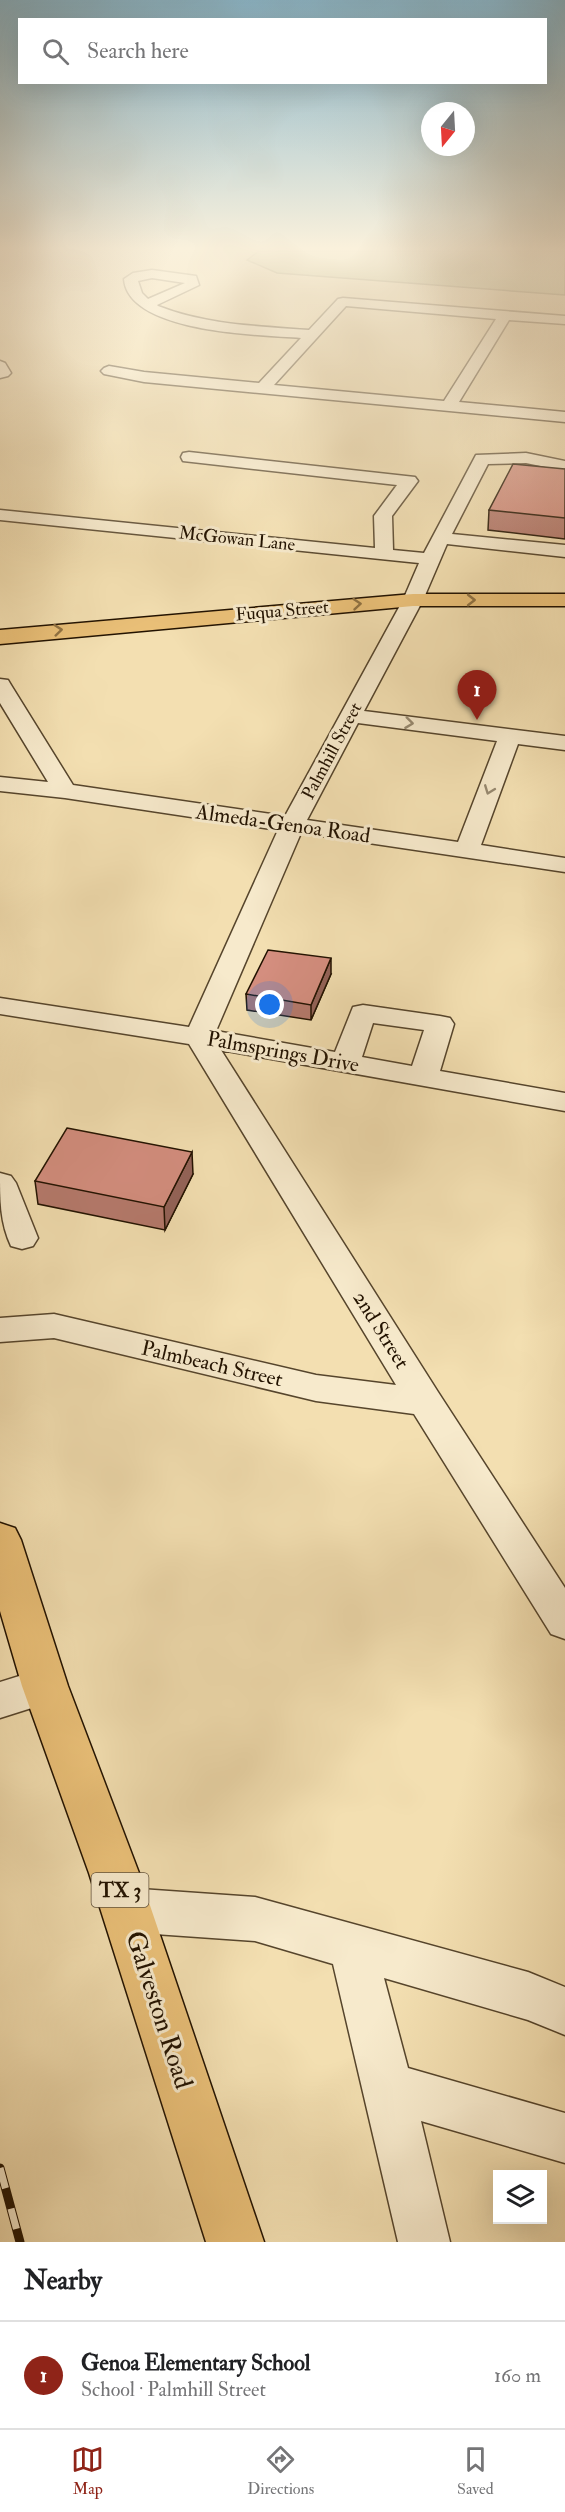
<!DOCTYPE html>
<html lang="en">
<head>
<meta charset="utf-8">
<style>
  :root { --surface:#fff; --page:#f6f6f6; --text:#202124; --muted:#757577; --line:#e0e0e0; --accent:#8f2418 }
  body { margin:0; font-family:"IM FELL Double Pica",serif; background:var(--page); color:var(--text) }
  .controls { position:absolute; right:18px; bottom:18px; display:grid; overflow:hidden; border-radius:0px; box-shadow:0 6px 24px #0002 }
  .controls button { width:54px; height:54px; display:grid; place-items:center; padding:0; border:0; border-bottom:2px solid var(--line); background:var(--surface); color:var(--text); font:30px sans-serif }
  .compass { position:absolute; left:421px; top:102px; width:54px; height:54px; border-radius:50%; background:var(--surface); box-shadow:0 6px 24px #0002; rotate:198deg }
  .you { position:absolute; left:270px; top:1005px; width:21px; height:21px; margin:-15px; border:4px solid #fff; border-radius:50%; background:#1a73e8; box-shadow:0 0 0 9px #1a73e833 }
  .badge { display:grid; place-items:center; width:39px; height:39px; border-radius:50%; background:var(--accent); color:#fff; font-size:20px; font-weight:700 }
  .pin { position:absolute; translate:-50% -50px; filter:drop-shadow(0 2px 3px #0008) }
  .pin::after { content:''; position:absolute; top:32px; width:21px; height:18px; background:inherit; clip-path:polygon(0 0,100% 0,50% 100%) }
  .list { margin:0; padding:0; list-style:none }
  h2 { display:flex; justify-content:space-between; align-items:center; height:78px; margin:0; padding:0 24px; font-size:26px }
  h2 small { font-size:20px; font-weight:400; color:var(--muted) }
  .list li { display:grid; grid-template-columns:39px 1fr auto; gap:18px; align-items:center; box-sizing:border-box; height:108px; padding:0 24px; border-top:2px solid var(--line) }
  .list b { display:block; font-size:22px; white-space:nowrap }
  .list p { margin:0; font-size:20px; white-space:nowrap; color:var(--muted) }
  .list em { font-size:20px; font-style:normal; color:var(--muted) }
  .icon { flex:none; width:33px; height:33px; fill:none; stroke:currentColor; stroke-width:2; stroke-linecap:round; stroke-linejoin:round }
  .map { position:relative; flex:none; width:565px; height:2242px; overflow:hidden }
  .search { position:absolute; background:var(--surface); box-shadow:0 6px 24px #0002; left:18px; right:18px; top:18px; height:66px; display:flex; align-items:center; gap:15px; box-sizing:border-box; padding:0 21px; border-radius:0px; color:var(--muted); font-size:22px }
  .sheet { height:186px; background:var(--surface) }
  nav { display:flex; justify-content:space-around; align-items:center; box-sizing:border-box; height:84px; border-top:2px solid var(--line); background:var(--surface); font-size:16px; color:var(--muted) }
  nav a { display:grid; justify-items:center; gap:3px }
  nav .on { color:var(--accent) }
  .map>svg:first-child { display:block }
  .green { fill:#bdc18a; stroke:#706a45; stroke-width:1.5 }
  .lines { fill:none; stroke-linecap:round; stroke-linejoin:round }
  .minor-casing { stroke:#56452c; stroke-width:3 }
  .major-casing { stroke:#221200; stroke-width:3 }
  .minor { fill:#f7eacc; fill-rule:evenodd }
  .major { fill:#eac078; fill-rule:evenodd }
  .rail-casing { stroke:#221200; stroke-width:9 }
  .rail { stroke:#f7eacc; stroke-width:7; stroke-dasharray:21; stroke-linecap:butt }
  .wall { fill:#b67a6d; stroke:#221200; stroke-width:1.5 }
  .shaded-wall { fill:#946359; stroke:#221200; stroke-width:1.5 }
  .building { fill:#d48e7f; stroke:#221200; stroke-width:1.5 }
  .oneway { stroke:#907242 }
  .oneway2 { stroke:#978970 }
  .labels { text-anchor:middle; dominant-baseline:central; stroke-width:6; stroke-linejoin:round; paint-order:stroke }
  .far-street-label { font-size:18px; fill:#221200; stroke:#f7eacc }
  .shield { fill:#f7eacc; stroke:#62533d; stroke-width:1.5 }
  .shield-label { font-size:20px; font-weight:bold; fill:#221200 }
  .street-label { font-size:21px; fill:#221200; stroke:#f7eacc }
  .near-street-label { font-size:26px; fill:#221200; stroke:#f7eacc }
</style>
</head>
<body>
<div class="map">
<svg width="565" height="2242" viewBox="0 0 565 2242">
  <rect width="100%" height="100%" fill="#f3dfb1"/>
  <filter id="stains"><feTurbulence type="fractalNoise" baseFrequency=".00333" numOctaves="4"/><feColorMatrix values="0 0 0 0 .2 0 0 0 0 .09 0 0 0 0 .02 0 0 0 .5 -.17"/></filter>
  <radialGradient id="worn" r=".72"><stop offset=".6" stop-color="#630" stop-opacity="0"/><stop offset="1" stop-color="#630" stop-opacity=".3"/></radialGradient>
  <path class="green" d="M259 251H565V295L277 273 247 260Z"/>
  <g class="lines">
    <defs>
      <g id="minor">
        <path d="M152 270 196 276 199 285 157 305 158 306C206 325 258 326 309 330L338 299 343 298 565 316V324L509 320 459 402 565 412V422L144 382 104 374 101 371 104 368 109 366 144 372 259 383 301 338C261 335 128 333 124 279L133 273ZM152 278 185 283 148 299 142 293 138 281ZM346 306 496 319 444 401 274 385Z"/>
        <path d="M0 361 5 363 11 373 8 376 0 378Z"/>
        <path d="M189 452 415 477 418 481 392 516 393 550 424 553 476 455 526 453 565 461V471L526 463 488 464 452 534 565 545V557L447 544 423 600 364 711 565 736V750L518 744 481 845 565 858V872L301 833 216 1031 335 1052 353 1007 363 1005 440 1016 450 1018 454 1024 440 1071 565 1093V1111L221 1050 438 1392 565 1588V1639L551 1634 414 1414 316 1401 54 1338 0 1342V1318L54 1314 316 1375 396 1385 189 1044 0 1014V998L189 1027 278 830 65 798 0 791V777L48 782 0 703V679L8 680 11 685 73 785 285 816 403 600 419 563 0 520V510L375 548 374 516 397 485 183 461 181 457 183 453ZM358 723 497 741 458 842 307 820ZM373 1023 424 1030 412 1066 362 1057Z"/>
        <path d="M0 1173 11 1176 16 1183 38 1238 33 1246 22 1249 11 1246C0 1223 0 1199 0 1173Z"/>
        <path d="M45 1668 60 1673 66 1686 60 1699 0 1718V1682Z"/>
        <path d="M126 1888 255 1897 528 1972 565 1987V2035L528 2020 384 1978 408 2068 565 2113V2163L421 2121 450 2242H398L333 1964 255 1941 126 1932 110 1926 103 1910 110 1894Z"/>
      </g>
      <g id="major">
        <path d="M413 594H565V606H413L0 644V630Z"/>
        <path d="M0 1523 15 1528 21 1540 68 1686 139 1873 264 2242H206L89 1873 22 1686 0 1611Z"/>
      </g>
    </defs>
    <use href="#minor" class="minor-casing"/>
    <use href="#major" class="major-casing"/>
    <use href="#minor" class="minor"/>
    <use href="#major" class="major"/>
    <defs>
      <path id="rail" d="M0 2168 20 2242"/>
    </defs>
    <use href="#rail" class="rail-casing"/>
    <use href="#rail" class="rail"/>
  </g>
  <g class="wall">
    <path d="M565 469V539L488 530 489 510Z"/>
    <path d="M331 974 311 1020 247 1010 246 994Z"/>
    <path d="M193 1174 165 1230 38 1204 35 1181Z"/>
  </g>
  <g class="shaded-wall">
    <path d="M331 958V974L311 1020V1005Z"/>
    <path d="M192 1152 193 1174 165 1230 164 1207Z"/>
  </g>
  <g class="building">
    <path d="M513 464 565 469V518L489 510Z"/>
    <path d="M268 950 331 958 311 1005 246 994Z"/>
    <path d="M67 1128 192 1152 164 1207 35 1181Z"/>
  </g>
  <defs><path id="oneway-chevron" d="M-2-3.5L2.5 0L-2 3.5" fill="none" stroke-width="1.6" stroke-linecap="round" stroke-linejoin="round" transform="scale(1.5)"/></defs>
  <g class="oneway">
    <use href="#oneway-chevron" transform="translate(471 600)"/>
    <use href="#oneway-chevron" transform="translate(357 604) rotate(-5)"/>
    <use href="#oneway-chevron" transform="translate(58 630) rotate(-6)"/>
  </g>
  <g class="oneway2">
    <use href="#oneway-chevron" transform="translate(409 723) rotate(7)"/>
    <use href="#oneway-chevron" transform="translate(489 790) rotate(111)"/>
  </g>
  <linearGradient id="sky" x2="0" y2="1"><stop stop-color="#89b8ce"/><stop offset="0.44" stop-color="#faf1dc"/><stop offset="1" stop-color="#faf1dc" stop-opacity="0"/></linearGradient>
  <rect width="565" height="565" fill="url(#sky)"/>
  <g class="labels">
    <g class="far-street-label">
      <text transform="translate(237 539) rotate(6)">McGowan Lane</text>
      <text transform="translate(282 611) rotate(-5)">Fuqua Street</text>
      <text transform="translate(332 751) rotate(-62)">Palmhill Street</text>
    </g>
    <rect class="shield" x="91.5" y="1873" width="57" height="34" rx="4.5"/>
    <g class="shield-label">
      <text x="120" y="1890">TX 3</text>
    </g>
    <g class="street-label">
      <text transform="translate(283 824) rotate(8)">Almeda-Genoa Road</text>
      <text transform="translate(283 1052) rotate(10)">Palmsprings Drive</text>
      <text transform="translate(381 1330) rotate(58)">2nd Street</text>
      <text transform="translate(212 1364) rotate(13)">Palmbeach Street</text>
    </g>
    <g class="near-street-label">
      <text transform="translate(159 2010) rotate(72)">Galveston Road</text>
    </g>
  </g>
  <rect width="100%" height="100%" filter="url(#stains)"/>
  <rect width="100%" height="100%" fill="url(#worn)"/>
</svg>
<div class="controls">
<button><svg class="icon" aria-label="layers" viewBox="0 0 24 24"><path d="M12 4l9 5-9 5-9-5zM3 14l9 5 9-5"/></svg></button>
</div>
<svg class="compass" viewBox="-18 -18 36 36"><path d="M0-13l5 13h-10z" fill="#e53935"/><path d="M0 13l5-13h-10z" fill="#757577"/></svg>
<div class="you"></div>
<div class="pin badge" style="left:477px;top:720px">1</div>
<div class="search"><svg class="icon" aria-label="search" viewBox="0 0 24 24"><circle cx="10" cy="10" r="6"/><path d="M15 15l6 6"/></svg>Search here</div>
</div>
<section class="sheet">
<h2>Nearby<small></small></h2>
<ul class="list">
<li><span class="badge">1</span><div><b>Genoa Elementary School</b><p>School · Palmhill Street</p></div><em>160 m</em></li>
</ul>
</section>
<nav>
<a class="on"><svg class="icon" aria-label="map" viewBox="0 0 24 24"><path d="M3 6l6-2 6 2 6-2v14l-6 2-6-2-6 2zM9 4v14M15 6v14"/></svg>Map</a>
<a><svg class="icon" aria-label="directions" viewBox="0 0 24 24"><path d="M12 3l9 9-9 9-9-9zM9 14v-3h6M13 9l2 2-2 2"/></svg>Directions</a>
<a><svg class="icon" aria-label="saved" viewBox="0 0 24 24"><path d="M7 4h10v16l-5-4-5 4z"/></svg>Saved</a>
</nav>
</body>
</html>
